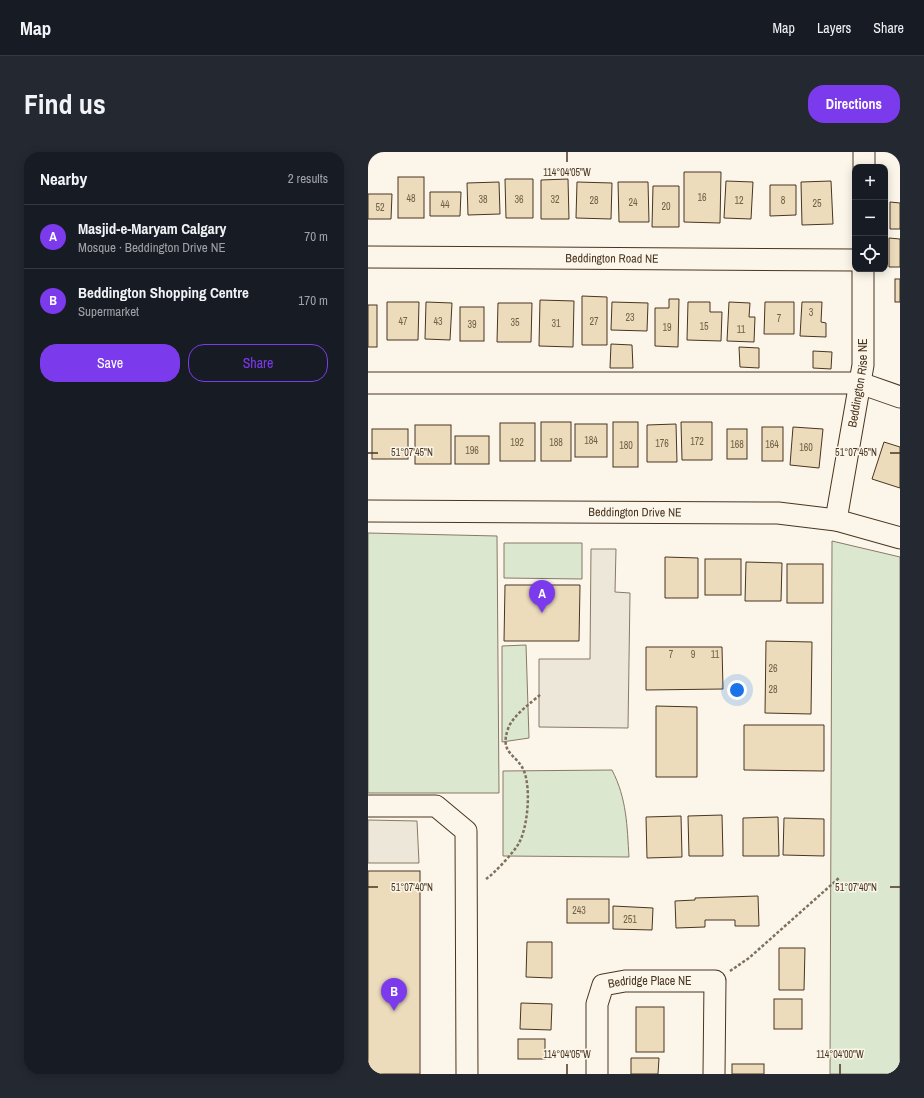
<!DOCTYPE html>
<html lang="en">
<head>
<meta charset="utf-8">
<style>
  :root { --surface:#171b24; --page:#242831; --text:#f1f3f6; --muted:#9ea1a6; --line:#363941; --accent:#7c3aed }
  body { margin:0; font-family:"Archivo Narrow",sans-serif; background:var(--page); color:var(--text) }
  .controls { position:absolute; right:12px; top:12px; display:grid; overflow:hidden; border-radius:8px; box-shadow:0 2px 10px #0003 }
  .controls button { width:36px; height:36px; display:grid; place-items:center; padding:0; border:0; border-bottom:1px solid var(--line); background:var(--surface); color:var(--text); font:20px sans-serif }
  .you { position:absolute; left:369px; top:538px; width:14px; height:14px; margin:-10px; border:3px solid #fff; border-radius:50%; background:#1a73e8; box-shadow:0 0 0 6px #1a73e833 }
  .badge { display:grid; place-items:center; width:26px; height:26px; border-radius:50%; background:var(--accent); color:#fff; font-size:13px; font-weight:700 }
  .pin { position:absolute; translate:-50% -33px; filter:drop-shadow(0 1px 2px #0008) }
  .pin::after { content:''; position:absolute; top:21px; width:14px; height:12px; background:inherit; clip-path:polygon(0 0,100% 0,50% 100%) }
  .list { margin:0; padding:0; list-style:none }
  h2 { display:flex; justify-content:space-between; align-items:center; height:52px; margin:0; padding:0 16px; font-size:17px }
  h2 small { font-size:13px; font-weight:400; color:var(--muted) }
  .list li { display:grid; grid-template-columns:26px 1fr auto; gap:12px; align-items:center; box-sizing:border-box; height:64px; padding:0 16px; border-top:1px solid var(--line) }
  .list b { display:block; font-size:15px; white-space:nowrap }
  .list p { margin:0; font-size:13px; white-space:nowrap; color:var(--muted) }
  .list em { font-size:13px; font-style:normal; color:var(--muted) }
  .actions { display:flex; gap:8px; padding:12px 16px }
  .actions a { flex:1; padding:9px 0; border:1px solid var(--accent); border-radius:16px; text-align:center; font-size:14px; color:var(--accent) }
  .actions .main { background:var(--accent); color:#fff }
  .icon { flex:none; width:22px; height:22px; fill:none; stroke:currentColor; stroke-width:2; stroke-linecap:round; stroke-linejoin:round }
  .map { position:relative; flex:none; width:532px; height:922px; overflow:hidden; border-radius:16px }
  header { display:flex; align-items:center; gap:24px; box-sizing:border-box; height:56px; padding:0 20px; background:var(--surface); border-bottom:1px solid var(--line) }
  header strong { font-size:19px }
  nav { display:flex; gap:22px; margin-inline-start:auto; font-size:14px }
  .intro { display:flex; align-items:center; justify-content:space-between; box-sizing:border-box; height:96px; padding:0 24px }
  h1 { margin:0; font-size:28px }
  .button { padding:10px 18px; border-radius:16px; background:var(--accent); color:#fff; font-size:14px; font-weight:700 }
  main { display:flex; gap:24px; padding:0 24px }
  aside { flex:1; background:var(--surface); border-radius:16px; box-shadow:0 2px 10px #0003 }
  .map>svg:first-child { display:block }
  .green { fill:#dce7d0; stroke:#887966 }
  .parking { fill:#ede7d9; stroke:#887966 }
  .building { fill:#ecdcbc; stroke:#4a3520 }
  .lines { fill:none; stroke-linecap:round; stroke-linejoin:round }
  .minor-casing { stroke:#4a3520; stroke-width:23 }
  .path { stroke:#7f6f5c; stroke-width:2.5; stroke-dasharray:3 2; stroke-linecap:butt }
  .minor { stroke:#fbf6e9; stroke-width:21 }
  .ticks { fill:none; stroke:#4a3520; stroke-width:1.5 }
  .labels { text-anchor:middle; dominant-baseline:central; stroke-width:3; stroke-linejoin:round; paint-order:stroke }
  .number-label { font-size:10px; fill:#725f47 }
  .street-label { font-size:12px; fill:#4a3520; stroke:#fbf6e9 }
  .ticks-label { font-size:10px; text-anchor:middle; fill:#4a3520; stroke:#fbf6e9; stroke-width:3; stroke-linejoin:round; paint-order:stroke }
</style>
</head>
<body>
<header>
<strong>Map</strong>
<nav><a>Map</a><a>Layers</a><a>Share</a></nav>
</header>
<div class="intro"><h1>Find us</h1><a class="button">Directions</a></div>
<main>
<aside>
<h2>Nearby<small>2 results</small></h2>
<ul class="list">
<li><span class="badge">A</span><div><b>Masjid-e-Maryam Calgary</b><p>Mosque · Beddington Drive NE</p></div><em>70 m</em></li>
<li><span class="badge">B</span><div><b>Beddington Shopping Centre</b><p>Supermarket</p></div><em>170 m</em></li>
</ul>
<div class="actions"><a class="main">Save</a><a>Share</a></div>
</aside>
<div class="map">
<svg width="532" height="922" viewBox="0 0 532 922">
  <rect width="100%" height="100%" fill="#fbf6e9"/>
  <g class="green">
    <path d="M0 381 129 384 131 641H0Z"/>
    <path d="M464 389 532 405V922H462Z"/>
    <path d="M136 391H214V427L136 426Z"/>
    <path d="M158 493 161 586 134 590V494Z"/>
    <path d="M244 618C259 647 259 674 261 705L135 704V619Z"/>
  </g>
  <g class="parking">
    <path d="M223 397H248L247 440 262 441 260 576 171 575V507H222Z"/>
    <path d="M0 668 49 669 51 711H0Z"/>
  </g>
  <g class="building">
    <path d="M316 20H353L352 71 316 70Z"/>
    <rect x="30" y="25" width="26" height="41"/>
    <path d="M137 27H165V66H138Z"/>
    <path d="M200 27 201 67H173V28Z"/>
    <path d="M358 29 385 30 383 67 356 66Z"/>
    <path d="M463 29 465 72 434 73 433 30Z"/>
    <path d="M131 30 132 62 100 63 99 31Z"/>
    <path d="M209 30 244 31 243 67 208 66Z"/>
    <path d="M250 30H280L281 70H251Z"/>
    <path d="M402 33H428V63L402 64Z"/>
    <path d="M285 34H311V75H284Z"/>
    <path d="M62 40H93L92 64H62Z"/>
    <path d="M0 42H24L23 67H0Z"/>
    <path d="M522 50 532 51V77H522Z"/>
    <path d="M521 86 532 87V115H521Z"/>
    <rect x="527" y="127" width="5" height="23"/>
    <path d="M214 144 239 145V193H214Z"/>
    <path d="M301 147H311L310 195 287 194V156H301Z"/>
    <path d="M172 148 206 149 205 195 171 194Z"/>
    <path d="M19 150H51L50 188H19Z"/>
    <path d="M58 150 84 151 82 188 57 187Z"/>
    <path d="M244 150 280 151 279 179 243 178Z"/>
    <path d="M320 150H342V160H354L353 189 319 188Z"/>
    <path d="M361 150 382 151 381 165H387L386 190 359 189Z"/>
    <path d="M397 150H426V182H396Z"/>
    <path d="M434 150H454L453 170 458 171V185L432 184Z"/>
    <path d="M130 151H164L163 190H129Z"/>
    <rect x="0" y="153" width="9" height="42"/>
    <rect x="92" y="155" width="24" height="34"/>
    <path d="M243 192 264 193 265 216H242Z"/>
    <path d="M371 195 391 196V216L372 215Z"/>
    <path d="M445 199 464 200 463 217 445 216Z"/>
    <rect x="173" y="270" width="30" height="39"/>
    <rect x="245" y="270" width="25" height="45"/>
    <path d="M313 270H344V308H314Z"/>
    <rect x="132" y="271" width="35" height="38"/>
    <rect x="207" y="272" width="32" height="33"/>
    <path d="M308 272 309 310H279V273Z"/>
    <rect x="47" y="273" width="36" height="39"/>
    <rect x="394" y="275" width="21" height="34"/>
    <path d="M425 275 455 277 451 316 422 313Z"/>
    <rect x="4" y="277" width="36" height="30"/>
    <rect x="359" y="277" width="20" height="30"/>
    <rect x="87" y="284" width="34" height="28"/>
    <path d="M516 290 532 295V336L504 327Z"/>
    <path d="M297 405 330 406V446H297Z"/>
    <rect x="337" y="407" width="36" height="36"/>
    <path d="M378 410 414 411 413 449H377Z"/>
    <rect x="419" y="412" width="36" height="39"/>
    <path d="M137 433H212L211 489H136Z"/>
    <path d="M398 489 444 490 443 562 397 561Z"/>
    <path d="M278 495H354L355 537 278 538Z"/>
    <path d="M288 554 329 555V625H288Z"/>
    <path d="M376 573H456V619L376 618Z"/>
    <path d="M354 663 355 704H321L320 664Z"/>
    <path d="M313 664 314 705 279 706 278 665Z"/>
    <path d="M410 665 411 704H375V666Z"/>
    <path d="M416 666 456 667V704L415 703Z"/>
    <rect x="0" y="719" width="52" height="203"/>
    <path d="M390 744 391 774H367V768H337V775L308 776 307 749 327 748V746Z"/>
    <rect x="199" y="747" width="42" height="24"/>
    <path d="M245 754 285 756 284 778 245 777Z"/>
    <path d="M159 790H184V826L158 825Z"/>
    <path d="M411 796H437L436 838H411Z"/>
    <rect x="406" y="847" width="28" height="30"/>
    <path d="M153 851 184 852 183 878 152 877Z"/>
    <rect x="268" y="855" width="28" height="45"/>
    <rect x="150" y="887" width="27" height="20"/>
    <path d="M263 906H291L290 922H263Z"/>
    <rect x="364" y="912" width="32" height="10"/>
  </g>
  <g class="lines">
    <defs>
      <g id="minor">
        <path d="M496 15V0"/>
        <path id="s1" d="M0 105 487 108"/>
        <path d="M0 231H492L532 245"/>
        <path id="s2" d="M0 359 410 361 468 368 532 386"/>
        <path id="s3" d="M468 368 495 213V117"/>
        <path d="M0 654H68L98 679 99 922"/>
        <path id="s4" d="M229 922V852L235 833 257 829H347L346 922"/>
      </g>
    </defs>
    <use href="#minor" class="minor-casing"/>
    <g class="path">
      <path d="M118 727C127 721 146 700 151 691 160 674 163 637 156 619 149 602 131 602 140 577 144 564 163 551 173 542"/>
      <path d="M362 819 381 806 471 726"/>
    </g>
    <use href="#minor" class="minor"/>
  </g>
  <path class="ticks" d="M199 0V10M0 301H10M522 301H532M0 735H10M522 735H532M199 912V922M472 912V922"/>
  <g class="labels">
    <g class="number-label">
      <text x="334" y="45">16</text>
      <text x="43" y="46">48</text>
      <text x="115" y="47">38</text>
      <text x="151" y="47">36</text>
      <text x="187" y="47">32</text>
      <text x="226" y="48">28</text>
      <text x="371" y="48">12</text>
      <text x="415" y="48">8</text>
      <text x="265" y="50">24</text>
      <text x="449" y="51">25</text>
      <text x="77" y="52">44</text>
      <text x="298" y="54">20</text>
      <text x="12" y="55">52</text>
      <text x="443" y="160">3</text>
      <text x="262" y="165">23</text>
      <text x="411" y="166">7</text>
      <text x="35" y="169">47</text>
      <text x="70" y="169">43</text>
      <text x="226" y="169">27</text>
      <text x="147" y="170">35</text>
      <text x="188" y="171">31</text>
      <text x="104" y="172">39</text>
      <text x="336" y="174">15</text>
      <text x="299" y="175">19</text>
      <text x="373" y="177">11</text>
      <text x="223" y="288">184</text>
      <text x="329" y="289">172</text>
      <text x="149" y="290">192</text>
      <text x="188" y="290">188</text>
      <text x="294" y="291">176</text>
      <text x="369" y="292">168</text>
      <text x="404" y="292">164</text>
      <text x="258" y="293">180</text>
      <text x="438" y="295">160</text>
      <text x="104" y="298">196</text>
      <text x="303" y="502">7</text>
      <text x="325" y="502">9</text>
      <text x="347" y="502">11</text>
      <text x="405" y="516">26</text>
      <text x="405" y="537">28</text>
      <text x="211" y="758">243</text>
      <text x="262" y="767">251</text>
    </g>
    <g class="street-label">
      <text stroke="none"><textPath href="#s1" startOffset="244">Beddington Road NE</textPath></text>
      <text stroke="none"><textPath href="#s3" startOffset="139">Beddington Rise NE</textPath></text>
      <text stroke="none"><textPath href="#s2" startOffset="267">Beddington Drive NE</textPath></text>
      <text stroke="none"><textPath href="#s4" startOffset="137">Bedridge Place NE</textPath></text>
    </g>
  </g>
  <g class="ticks-label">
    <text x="199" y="24">114°04'05"W</text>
    <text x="44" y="304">51°07'45"N</text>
    <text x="488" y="304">51°07'45"N</text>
    <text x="44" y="739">51°07'40"N</text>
    <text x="488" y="739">51°07'40"N</text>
    <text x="199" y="906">114°04'05"W</text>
    <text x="472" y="906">114°04'00"W</text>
  </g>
</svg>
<div class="controls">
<button>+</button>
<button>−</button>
<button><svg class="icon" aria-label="locate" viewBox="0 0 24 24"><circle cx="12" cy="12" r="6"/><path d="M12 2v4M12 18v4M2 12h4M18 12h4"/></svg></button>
</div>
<div class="you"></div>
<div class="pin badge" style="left:174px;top:461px">A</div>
<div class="pin badge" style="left:26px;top:859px">B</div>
</div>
</main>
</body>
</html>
